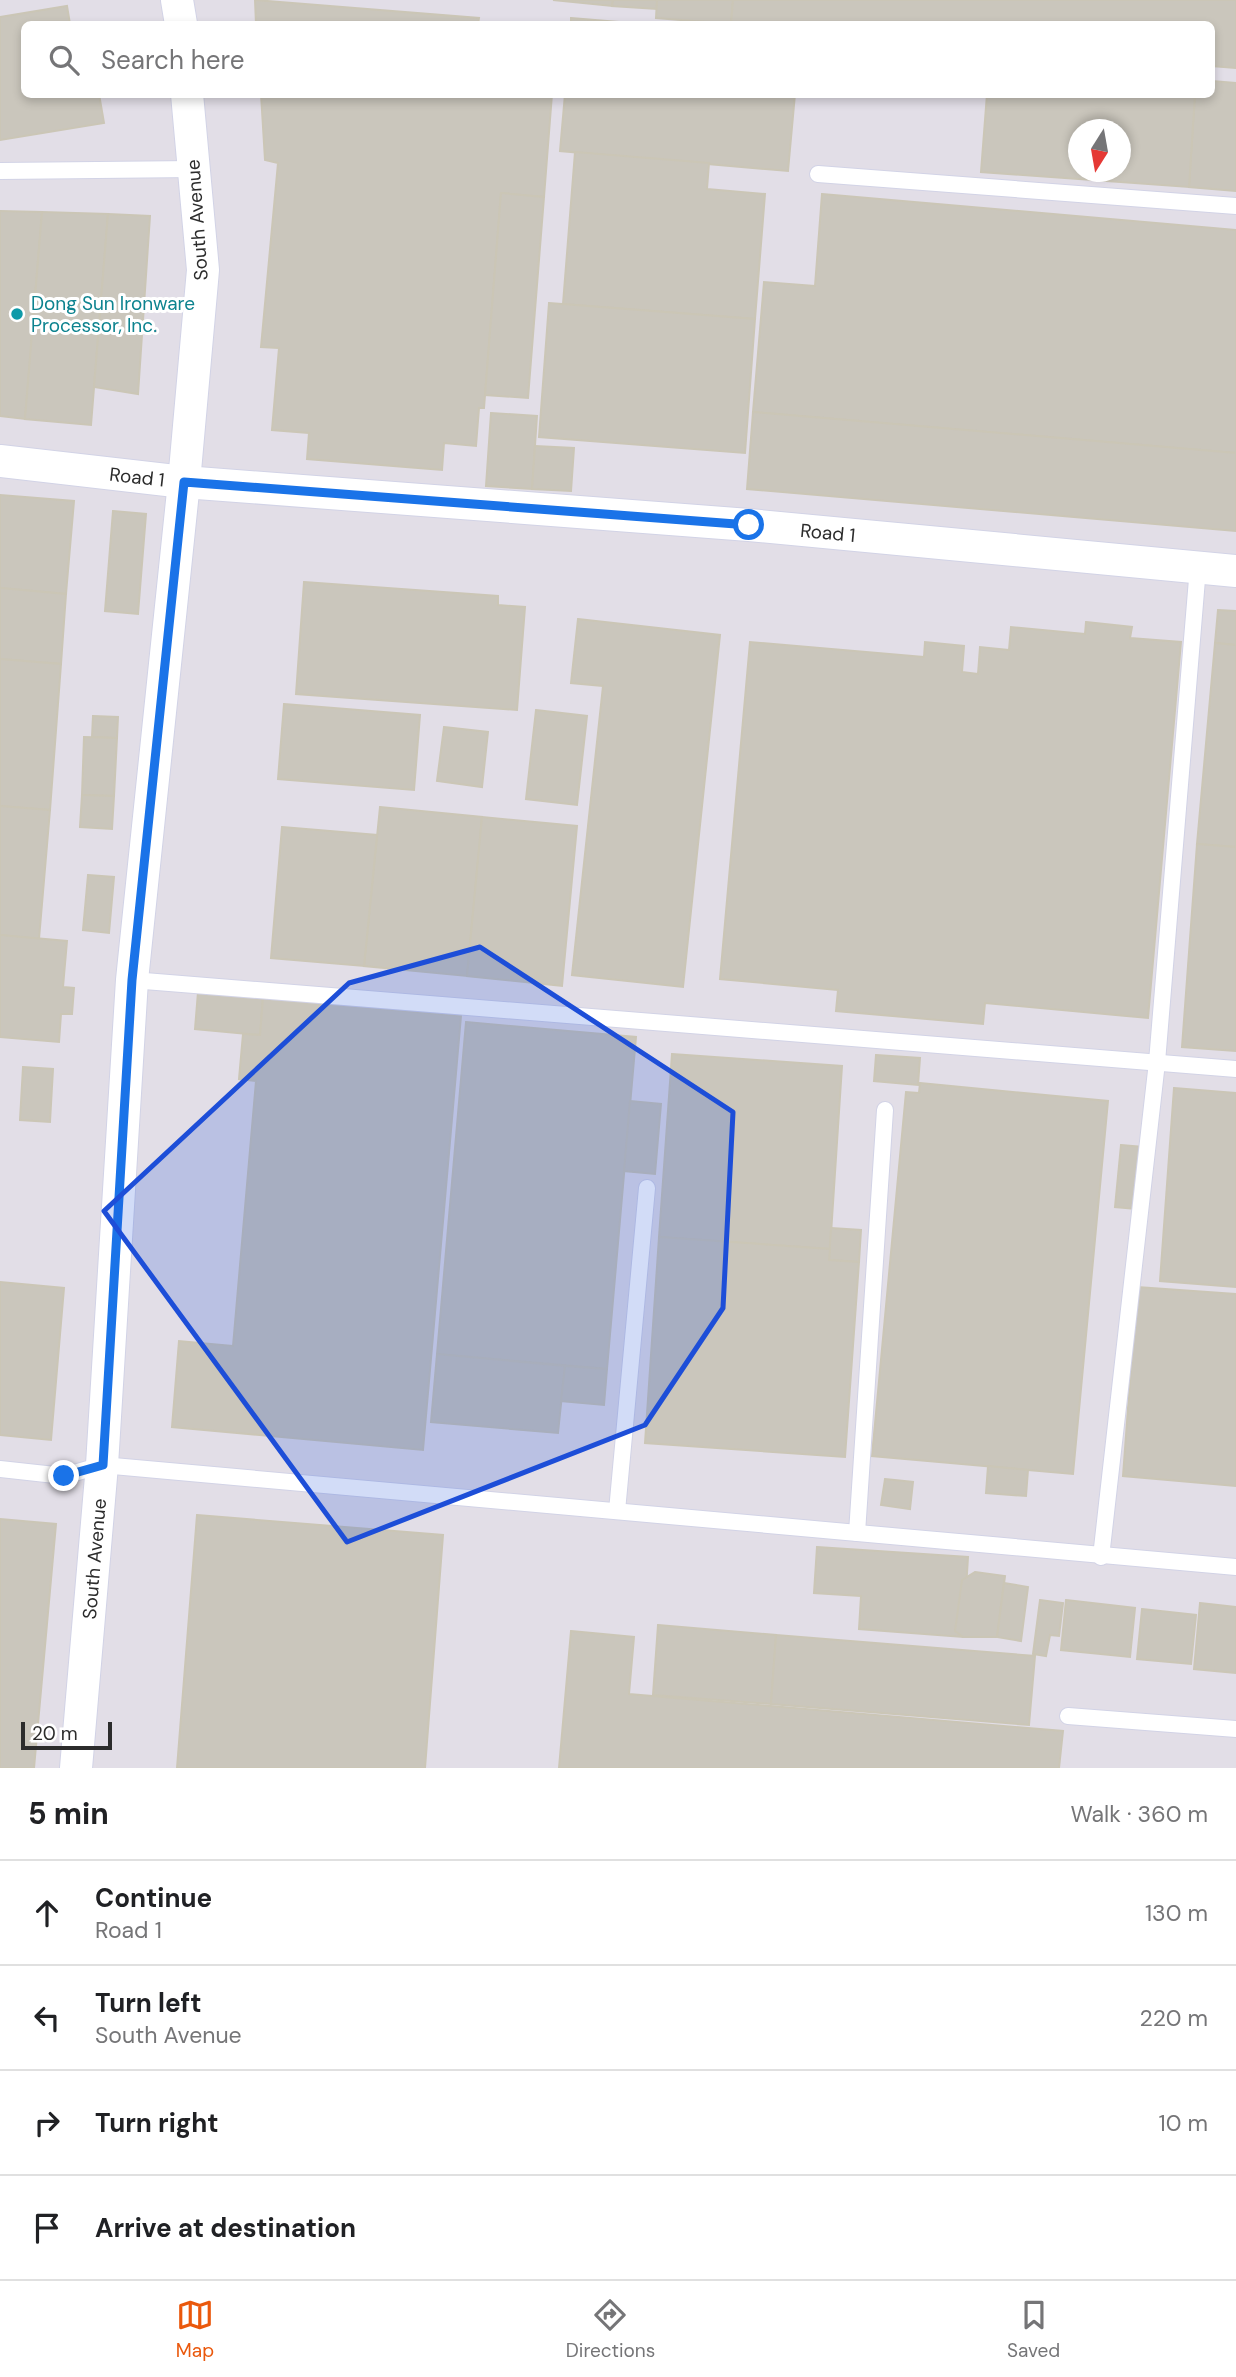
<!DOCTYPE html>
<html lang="en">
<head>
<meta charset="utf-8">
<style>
  :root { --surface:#fff; --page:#f2f2f2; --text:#202124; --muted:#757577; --line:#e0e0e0; --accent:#ea580c }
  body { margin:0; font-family:"DM Sans",sans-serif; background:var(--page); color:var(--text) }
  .compass { position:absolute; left:1068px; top:119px; width:63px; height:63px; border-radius:50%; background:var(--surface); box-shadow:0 4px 10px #0003; rotate:191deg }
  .scale { position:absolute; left:21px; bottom:18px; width:91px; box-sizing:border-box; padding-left:7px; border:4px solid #2c2c2c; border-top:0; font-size:19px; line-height:24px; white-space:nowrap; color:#2c2c2c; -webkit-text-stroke:5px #fff; paint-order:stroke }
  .stop { position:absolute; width:21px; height:21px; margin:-16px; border:5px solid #1a73e8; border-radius:50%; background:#fff }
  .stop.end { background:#1a73e8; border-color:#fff; box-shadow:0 2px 7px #0008 }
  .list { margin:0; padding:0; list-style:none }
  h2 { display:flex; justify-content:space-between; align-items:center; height:91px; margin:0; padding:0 28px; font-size:30px }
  h2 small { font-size:23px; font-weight:400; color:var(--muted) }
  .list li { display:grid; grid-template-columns:46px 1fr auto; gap:21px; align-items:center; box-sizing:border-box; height:105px; padding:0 28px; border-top:2px solid var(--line) }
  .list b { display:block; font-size:26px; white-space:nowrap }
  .list p { margin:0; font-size:23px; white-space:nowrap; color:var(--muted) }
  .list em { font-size:23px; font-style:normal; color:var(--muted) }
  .icon { flex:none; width:38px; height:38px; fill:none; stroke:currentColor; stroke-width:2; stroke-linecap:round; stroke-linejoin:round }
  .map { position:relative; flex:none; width:1236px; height:1768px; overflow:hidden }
  .search { position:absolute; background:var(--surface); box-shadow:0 4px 10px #0003; left:21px; right:21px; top:21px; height:77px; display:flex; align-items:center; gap:18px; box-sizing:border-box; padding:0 24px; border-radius:10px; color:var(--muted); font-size:26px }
  .sheet { height:511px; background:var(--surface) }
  nav { display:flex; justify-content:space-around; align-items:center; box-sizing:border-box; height:98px; border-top:2px solid var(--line); background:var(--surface); font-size:19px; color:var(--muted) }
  nav a { display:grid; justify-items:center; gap:4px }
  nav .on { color:var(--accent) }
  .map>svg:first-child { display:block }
  .industrial { fill:#e2dee7; fill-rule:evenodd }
  .building { fill:#cac6bc; stroke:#cbc6b6; stroke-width:2; fill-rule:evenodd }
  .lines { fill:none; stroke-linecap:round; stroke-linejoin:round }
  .service-casing { stroke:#d2d3e6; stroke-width:18 }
  .minor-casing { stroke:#d2d3e6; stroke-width:34 }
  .service { stroke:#fff; stroke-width:16 }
  .minor { stroke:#fff; stroke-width:32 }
  .route { stroke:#1a73e8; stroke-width:9 }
  .marked { fill:#1d4ed8; fill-opacity:0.2; stroke:#1d4ed8; stroke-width:5; stroke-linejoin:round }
  .culture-dot { fill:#0f9aa8; stroke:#fff; stroke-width:2.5 }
  .labels { text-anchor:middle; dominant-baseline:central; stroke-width:6; stroke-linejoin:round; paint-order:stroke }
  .street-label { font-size:19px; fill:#2c2c2c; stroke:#fff }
  .culture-label { font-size:19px; fill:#0d838f; stroke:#fff; text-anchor:start }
</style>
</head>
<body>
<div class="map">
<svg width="1236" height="1768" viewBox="0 0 1236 1768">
  <rect width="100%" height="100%" fill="#efeadd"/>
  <path class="industrial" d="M0 0H1236V1768H0ZM24 24H1212V94H24ZM1078 130H1120V172H1078Z"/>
  <g class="building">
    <path d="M255 0 479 18 478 24H256Z"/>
    <path d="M553 0H613L612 6Z"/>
    <path d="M613 0H657V9L612 6Z"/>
    <path d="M657 0H733L731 24 656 18Z"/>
    <path d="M733 0H1236V68L1212 66V24H731Z"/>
    <path d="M67 6 70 24H24V94H99L104 123 0 140V17Z"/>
    <path d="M571 18 643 24H571Z"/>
    <path d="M1212 81 1236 83V191L1189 187 1195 94H1212Z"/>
    <path d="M261 94H552L544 197 501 193 484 408H479L476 446 444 443 442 470 307 459 309 433 272 430 279 348 261 347 278 163 265 160Z"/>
    <path d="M565 94H795L788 171 560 151Z"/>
    <path d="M987 94H1195L1189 187 981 172ZM1078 130H1120V172H1078Z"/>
    <path d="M575 152 709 163 707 189 765 194 755 319 563 304Z"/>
    <path d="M501 193 544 197 528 398 485 395Z"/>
    <path d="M822 194 1236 230V453L753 412 764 282 815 286Z"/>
    <path d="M0 211 42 212 25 419 0 416Z"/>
    <path d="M42 212 108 214 91 425 25 419Z"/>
    <path d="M108 214 150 216 138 394 94 387Z"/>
    <path d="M549 303 755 319 745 453 539 437Z"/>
    <path d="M753 412 1236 453V531L747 489Z"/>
    <path d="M491 413 537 416 532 489 486 486Z"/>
    <path d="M535 446 574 448 571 491 532 489Z"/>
    <path d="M0 495 74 501 66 594 0 588Z"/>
    <path d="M113 511 146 514 138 614 105 611Z"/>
    <path d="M304 582 498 596V605L525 607 517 710 296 694Z"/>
    <path d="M0 588 66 594 61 664 0 659Z"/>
    <path d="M1218 610 1236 611V645L1215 643Z"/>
    <path d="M578 619 720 635 683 987 572 975 603 686 571 683Z"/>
    <path d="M1086 622 1132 627 1130 638 1181 642 1148 1018 985 1003 983 1024 836 1011 838 990 720 979 750 642 924 657 925 642 964 646 962 672 978 674 980 647 1009 650 1011 627 1085 634Z"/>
    <path d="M1215 643 1236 645V847L1197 844Z"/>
    <path d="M0 659 61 664 50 810 0 806Z"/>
    <path d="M284 704 420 715 414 790 278 779Z"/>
    <path d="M536 710 587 716 577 805 526 799Z"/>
    <path d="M93 716 118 717 117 738 92 737Z"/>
    <path d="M444 727 488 732 482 787 437 781Z"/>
    <path d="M84 737 117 738 114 796 82 795Z"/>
    <path d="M82 795 114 796 112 829 80 827Z"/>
    <path d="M0 806 50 810 39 939 0 935Z"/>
    <path d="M380 807 482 817 467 976 364 966Z"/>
    <path d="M482 817 577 826 562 986 467 976Z"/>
    <path d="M282 827 377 835 364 966 271 958Z"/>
    <path d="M1197 844 1236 847V1051L1182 1047Z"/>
    <path d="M88 875 114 877 109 933 83 930Z"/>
    <path d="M0 935 67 941 63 987 74 988 72 1014H61L59 1042 0 1037Z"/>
    <path d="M198 992 263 998 260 1035 195 1029Z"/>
    <path d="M263 998 461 1016 423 1450 172 1427 179 1341 233 1346 256 1081 239 1079 243 1034 260 1035Z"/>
    <path d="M466 1022 636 1037 607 1369 437 1354Z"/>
    <path d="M672 1054 842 1066 830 1249 659 1237Z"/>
    <path d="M876 1055 920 1058 918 1085 874 1081Z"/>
    <path d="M23 1067 53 1069 50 1122 20 1120Z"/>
    <path d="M920 1083 1108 1101 1073 1474 872 1456 906 1092 919 1093Z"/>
    <path d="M1174 1088 1236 1093V1287L1160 1281Z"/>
    <path d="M630 1101 661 1104 655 1174 624 1171Z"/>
    <path d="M1121 1145 1143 1147 1136 1209 1115 1207Z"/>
    <path d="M831 1228 861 1230 859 1262 829 1260Z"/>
    <path d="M659 1237 830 1249 829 1260 859 1262 845 1457 645 1443Z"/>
    <path d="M0 1282 64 1288 51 1440 0 1435Z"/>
    <path d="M1137 1287 1236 1294V1486L1123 1476Z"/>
    <path d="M437 1354 565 1366 558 1433 431 1422Z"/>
    <path d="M565 1366 607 1369 604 1405 561 1401Z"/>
    <path d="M988 1466 1028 1470 1026 1496 986 1493Z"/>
    <path d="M885 1479 913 1482 910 1509 881 1505Z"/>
    <path d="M197 1515 443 1535 425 1768H177Z"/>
    <path d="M0 1519 56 1524 34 1768H0Z"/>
    <path d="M817 1547 968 1557 963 1637 859 1629 861 1596 814 1593Z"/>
    <path d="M975 1572 1005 1576 997 1637H963L955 1631 962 1580Z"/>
    <path d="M1004 1583 1028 1587 1021 1641 997 1637Z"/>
    <path d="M1040 1600 1063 1603 1059 1636 1050 1635 1046 1656 1033 1654Z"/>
    <path d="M1066 1600 1135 1608 1130 1657 1061 1650Z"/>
    <path d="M1200 1603 1236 1607V1673L1194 1669Z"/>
    <path d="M1142 1609 1196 1615 1191 1664 1137 1659Z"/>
    <path d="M658 1625 776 1635 771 1704 653 1695Z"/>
    <path d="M571 1631 634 1637 629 1694 1063 1731 1059 1768H559Z"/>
    <path d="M776 1635 1035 1656 1029 1725 771 1704Z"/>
  </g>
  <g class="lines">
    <defs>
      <g id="service">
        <path d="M0 171 194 169"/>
        <path d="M818 174 1236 206"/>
        <path d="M132 980 1236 1069"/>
        <path d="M0 1469 64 1476 102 1465 1236 1567"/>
        <path d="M617 1511 647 1188"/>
        <path d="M857 1533 885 1110"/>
        <path d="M1101 1557 1157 1062 1198 567"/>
        <path d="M1068 1716 1236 1729"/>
      </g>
      <g id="minor">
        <path d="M177 0 181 24"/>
        <path id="s1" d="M0 461 184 482 749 525 1236 571"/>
        <path id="s2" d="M76 1768 102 1465 132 980 184 482 203 270 187 94"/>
      </g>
    </defs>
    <use href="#service" class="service-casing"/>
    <use href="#minor" class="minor-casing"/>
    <use href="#service" class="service"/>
    <use href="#minor" class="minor"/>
  </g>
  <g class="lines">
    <path class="route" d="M64 1476 103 1465 132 980 184 482 749 525"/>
  </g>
  <path class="marked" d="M480 947 733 1112 723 1308 645 1425 347 1542 104 1211 349 983Z"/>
  <circle class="culture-dot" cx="17" cy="314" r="7"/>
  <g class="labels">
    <g class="street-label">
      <text transform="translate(197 220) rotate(-94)">South Avenue</text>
      <text stroke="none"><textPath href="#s1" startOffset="138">Road 1</textPath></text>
      <text stroke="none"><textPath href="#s1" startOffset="831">Road 1</textPath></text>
      <text stroke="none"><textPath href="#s2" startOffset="210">South Avenue</textPath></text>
    </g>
    <g class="culture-label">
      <text x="31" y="303">Dong Sun Ironware<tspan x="31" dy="22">Processor, Inc.</tspan></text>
    </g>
  </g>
</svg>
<svg class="compass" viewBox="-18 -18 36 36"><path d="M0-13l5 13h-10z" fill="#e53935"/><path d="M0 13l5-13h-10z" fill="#757577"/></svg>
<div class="scale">20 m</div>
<div class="stop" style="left:749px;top:525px"></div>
<div class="stop end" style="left:64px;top:1476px"></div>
<div class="search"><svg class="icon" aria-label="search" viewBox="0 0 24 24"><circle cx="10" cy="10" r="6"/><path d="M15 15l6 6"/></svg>Search here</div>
</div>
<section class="sheet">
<h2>5 min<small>Walk · 360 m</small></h2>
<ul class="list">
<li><svg class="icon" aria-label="ahead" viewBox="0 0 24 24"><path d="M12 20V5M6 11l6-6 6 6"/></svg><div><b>Continue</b><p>Road 1</p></div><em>130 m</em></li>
<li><svg class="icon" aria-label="left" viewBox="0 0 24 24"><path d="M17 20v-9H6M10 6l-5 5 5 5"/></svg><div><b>Turn left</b><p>South Avenue</p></div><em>220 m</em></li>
<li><svg class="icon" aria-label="right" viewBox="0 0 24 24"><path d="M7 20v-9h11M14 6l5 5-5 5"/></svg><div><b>Turn right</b></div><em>10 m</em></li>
<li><svg class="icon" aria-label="arrive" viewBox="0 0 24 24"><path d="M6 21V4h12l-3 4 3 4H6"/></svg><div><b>Arrive at destination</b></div></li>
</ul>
</section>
<nav>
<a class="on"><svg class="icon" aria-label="map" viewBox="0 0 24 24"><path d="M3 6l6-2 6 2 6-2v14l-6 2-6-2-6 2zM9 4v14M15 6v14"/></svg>Map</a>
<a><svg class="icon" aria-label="directions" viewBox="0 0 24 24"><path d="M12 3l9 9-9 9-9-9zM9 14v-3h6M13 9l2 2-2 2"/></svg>Directions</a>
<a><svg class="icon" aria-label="saved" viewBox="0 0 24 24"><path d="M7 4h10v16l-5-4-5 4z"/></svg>Saved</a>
</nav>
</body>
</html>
